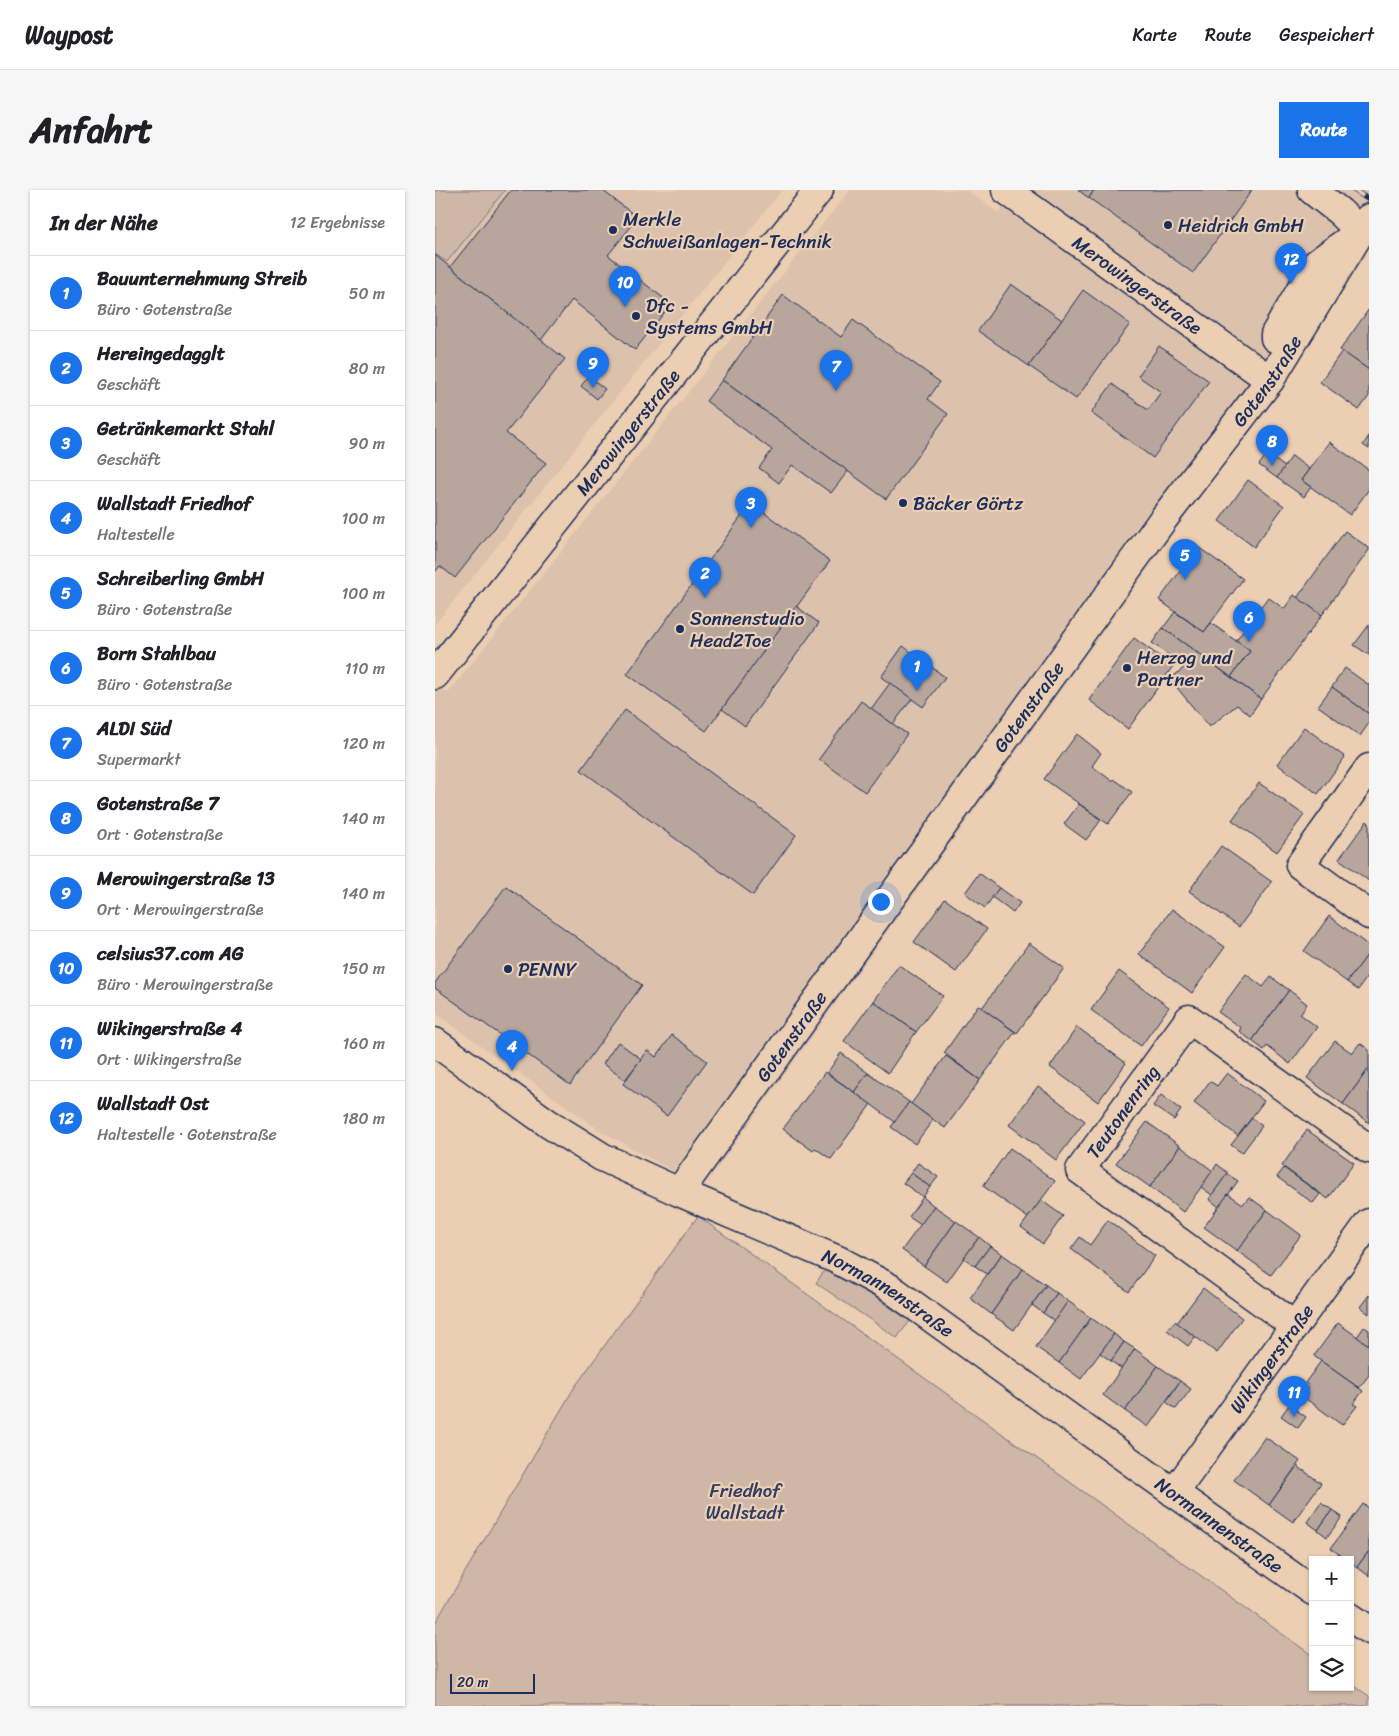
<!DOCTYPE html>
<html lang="de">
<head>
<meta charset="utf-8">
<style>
  :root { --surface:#fff; --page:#f6f6f6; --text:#202124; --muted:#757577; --line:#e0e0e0; --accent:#1a73e8 }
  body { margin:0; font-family:Sriracha,sans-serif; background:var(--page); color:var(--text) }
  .controls { position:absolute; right:15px; bottom:15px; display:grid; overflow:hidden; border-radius:0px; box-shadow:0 1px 4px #0004 }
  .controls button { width:45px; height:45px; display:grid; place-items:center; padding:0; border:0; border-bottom:1px solid var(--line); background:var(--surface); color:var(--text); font:25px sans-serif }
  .scale { position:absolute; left:15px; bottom:12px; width:85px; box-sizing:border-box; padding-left:5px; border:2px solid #1b2f5e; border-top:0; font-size:14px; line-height:18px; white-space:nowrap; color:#1b2f5e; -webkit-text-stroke:4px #ecceb2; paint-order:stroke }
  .you { position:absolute; left:445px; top:711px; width:18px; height:18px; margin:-12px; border:4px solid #fff; border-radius:50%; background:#1a73e8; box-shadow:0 0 0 8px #1a73e833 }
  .badge { display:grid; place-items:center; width:32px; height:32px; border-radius:50%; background:var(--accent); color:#fff; font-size:16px; font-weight:700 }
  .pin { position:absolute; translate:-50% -41px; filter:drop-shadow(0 1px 2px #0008) }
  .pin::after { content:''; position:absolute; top:26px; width:18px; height:15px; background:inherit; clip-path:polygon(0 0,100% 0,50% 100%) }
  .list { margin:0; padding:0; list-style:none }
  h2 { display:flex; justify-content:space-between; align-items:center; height:65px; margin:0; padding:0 20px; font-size:21px }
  h2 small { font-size:16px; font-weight:400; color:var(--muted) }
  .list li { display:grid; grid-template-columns:32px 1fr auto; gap:15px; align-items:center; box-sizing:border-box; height:75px; padding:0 20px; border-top:1px solid var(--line) }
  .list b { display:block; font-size:19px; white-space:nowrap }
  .list p { margin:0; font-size:16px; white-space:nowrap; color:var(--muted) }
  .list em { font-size:16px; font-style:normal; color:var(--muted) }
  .icon { flex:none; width:28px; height:28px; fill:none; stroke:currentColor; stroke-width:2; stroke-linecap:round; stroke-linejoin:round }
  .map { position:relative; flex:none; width:934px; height:1516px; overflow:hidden; border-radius:0px }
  header { display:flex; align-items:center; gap:30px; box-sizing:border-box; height:70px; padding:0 25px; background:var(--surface); border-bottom:1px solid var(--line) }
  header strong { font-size:24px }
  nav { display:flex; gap:28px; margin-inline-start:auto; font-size:18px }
  .intro { display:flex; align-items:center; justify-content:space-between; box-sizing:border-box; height:120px; padding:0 30px }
  h1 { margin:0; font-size:35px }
  .button { padding:12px 22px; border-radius:0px; background:var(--accent); color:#fff; font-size:18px; font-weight:700 }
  main { display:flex; gap:30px; padding:0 30px }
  aside { flex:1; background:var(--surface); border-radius:0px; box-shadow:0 1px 4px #0004 }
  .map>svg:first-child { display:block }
  .built { fill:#dcc2ac }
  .green { fill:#ceb7a6; stroke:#747382 }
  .building { fill:#b8a69d; stroke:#1b2f5e }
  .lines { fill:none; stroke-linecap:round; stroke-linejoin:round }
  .minor-casing { stroke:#1b2f5e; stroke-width:31 }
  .minor { stroke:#ecceb2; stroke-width:28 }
  .rail-casing { stroke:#1b2f5e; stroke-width:5.5 }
  .rail { stroke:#ecceb2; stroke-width:4; stroke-dasharray:11; stroke-linecap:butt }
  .poi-dot { fill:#1b2f5e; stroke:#ecceb2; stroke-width:2 }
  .labels { text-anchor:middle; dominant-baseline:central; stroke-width:4.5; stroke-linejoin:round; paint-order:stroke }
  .poi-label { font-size:19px; fill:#1b2f5e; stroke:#ecceb2; text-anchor:start }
  .street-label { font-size:19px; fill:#1b2f5e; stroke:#ecceb2 }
  .park-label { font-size:19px; fill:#2d3d65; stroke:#ecceb2 }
</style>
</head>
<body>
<header>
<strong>Waypost</strong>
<nav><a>Karte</a><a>Route</a><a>Gespeichert</a></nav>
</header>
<div class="intro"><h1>Anfahrt</h1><a class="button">Route</a></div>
<main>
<aside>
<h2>In der Nähe<small>12 Ergebnisse</small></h2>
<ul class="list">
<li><span class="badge">1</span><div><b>Bauunternehmung Streib</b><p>Büro · Gotenstraße</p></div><em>50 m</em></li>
<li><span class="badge">2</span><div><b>Hereingedagglt</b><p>Geschäft</p></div><em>80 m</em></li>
<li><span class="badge">3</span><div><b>Getränkemarkt Stahl</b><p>Geschäft</p></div><em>90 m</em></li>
<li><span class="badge">4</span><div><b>Wallstadt Friedhof</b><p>Haltestelle</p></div><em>100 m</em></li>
<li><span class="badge">5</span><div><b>Schreiberling GmbH</b><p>Büro · Gotenstraße</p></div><em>100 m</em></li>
<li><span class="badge">6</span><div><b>Born Stahlbau</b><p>Büro · Gotenstraße</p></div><em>110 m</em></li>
<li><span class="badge">7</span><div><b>ALDI Süd</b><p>Supermarkt</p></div><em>120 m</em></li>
<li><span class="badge">8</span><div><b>Gotenstraße 7</b><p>Ort · Gotenstraße</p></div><em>140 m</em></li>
<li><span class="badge">9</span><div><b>Merowingerstraße 13</b><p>Ort · Merowingerstraße</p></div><em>140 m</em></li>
<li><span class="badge">10</span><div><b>celsius37.com AG</b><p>Büro · Merowingerstraße</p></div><em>150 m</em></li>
<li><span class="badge">11</span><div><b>Wikingerstraße 4</b><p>Ort · Wikingerstraße</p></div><em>160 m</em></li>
<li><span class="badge">12</span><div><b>Wallstadt Ost</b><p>Haltestelle · Gotenstraße</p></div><em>180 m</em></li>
</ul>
</aside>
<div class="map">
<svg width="934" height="1516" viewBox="0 0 934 1516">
  <rect width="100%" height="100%" fill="#ecceb2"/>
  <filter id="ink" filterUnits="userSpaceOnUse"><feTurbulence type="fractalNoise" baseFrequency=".02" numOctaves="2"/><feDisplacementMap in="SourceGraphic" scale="10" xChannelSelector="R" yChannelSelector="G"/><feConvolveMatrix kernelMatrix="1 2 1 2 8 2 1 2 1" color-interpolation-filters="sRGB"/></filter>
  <g filter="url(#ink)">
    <g class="built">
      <path d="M71 0H347L0 434V64L12 73Z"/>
      <path d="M415 0H531L564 23 581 0H874L934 51 766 305 268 998 166 941 0 823V494L13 503Z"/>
      <path d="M897 0H934V39Z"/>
    </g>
    <g class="green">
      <path d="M0 0H70L12 72 0 64Z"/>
      <path d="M263 1026 878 1466V1497H915V1493L934 1506V1514L932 1516H0V1433L139 1198Z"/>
      <path d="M393 1075 475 1131 462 1148 381 1093Z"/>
    </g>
    <g class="building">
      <path d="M76 0H167L203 28 173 65 236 114 200 160 137 110 106 150 15 77Z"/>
      <path d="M643 0H659L654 8Z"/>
      <path d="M659 0H817L758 83 654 8Z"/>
      <path d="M0 65 130 169 71 243 111 273 20 388 5 376 0 382Z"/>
      <path d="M576 94 627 130 594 176 543 141Z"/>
      <path d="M648 100 695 134 641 209 594 176Z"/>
      <path d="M348 105 406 147 418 130 505 192 493 209 513 224 451 309 287 190Z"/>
      <path d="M934 119V180L905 160Z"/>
      <path d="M724 156 774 191 718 268 656 223 677 194 713 220 726 202 703 186Z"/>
      <path d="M907 161 934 180V206L924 220 885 192Z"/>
      <path d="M154 186 170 199 162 209 146 196Z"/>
      <path d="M287 190 413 281 396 303 357 275 344 293 324 278 337 260 271 211Z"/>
      <path d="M934 246V259L928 255Z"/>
      <path d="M894 252 934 280V299L915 325 866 290Z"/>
      <path d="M832 264 850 277 842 288 824 275Z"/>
      <path d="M857 266 874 279 866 290 876 297 869 307 842 288Z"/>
      <path d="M813 290 849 316 819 357 784 331Z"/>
      <path d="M316 313 395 371 271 541 192 484Z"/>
      <path d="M910 341 934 358V360L887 425 862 408Z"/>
      <path d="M763 357 808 389 769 442 724 410Z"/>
      <path d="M859 405 887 425 826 509 796 487 815 461 801 451 833 407 849 419Z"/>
      <path d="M361 416 384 433 310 536 287 519Z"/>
      <path d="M740 422 769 442 776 433 815 461 796 487 728 438Z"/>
      <path d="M934 435V465L919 455Z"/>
      <path d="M728 438 826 509 815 525 802 515 774 537 735 489 750 477 717 453Z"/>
      <path d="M699 448 738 476 693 539 654 510Z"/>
      <path d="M468 456 510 487 488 517 446 487Z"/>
      <path d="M910 478 934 495V524L897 497Z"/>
      <path d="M455 493 477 509 458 534 436 519Z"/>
      <path d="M897 497 934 524V533L925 546 883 516Z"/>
      <path d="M426 511 472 544 430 602 384 569Z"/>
      <path d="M190 520 361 645 318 705 146 580Z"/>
      <path d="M869 537 910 567 883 604 842 574Z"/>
      <path d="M642 544 666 563 657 576 677 591 679 589 697 602 673 634 609 589Z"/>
      <path d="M824 593 869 625 842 662 797 630Z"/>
      <path d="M644 614 666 630 651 650 629 634Z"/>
      <path d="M932 631 934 633V691L904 669Z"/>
      <path d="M786 656 837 692 804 737 754 701Z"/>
      <path d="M544 683 564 698 550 718 530 703Z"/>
      <path d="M71 696 207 795 135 895 0 798V793Z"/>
      <path d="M564 698 585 713 578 723 557 707Z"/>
      <path d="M510 709 552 739 521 782 479 752Z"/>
      <path d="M737 719 790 757 757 803 704 764Z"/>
      <path d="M894 726 934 756V763L912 792 869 761Z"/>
      <path d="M594 753 629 778 582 843 547 818Z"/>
      <path d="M933 764 934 784 923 800 912 792Z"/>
      <path d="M464 775 508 806 481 842 438 811Z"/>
      <path d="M684 781 734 817 706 856 656 820Z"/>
      <path d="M811 784 828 797 836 787 854 800 817 851 804 841 806 838 783 822Z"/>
      <path d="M854 800 872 814 865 824 882 837 855 874 832 856 829 860 817 851Z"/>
      <path d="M438 811 481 842 453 883 409 851Z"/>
      <path d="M543 815 580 842 545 890 509 863Z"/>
      <path d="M642 837 691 873 663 912 615 877Z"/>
      <path d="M237 845 272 871 232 926 188 894 212 860 221 867Z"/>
      <path d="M900 851 917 863 925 853 934 860V878L908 914 872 888Z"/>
      <path d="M183 852 206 869 190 890 168 874Z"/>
      <path d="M406 863 433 883 419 902 392 883Z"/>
      <path d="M511 866 545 890 510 938 476 914Z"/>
      <path d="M934 878V933L908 914Z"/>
      <path d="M390 882 436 914 396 969 380 958 378 961 348 939Z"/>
      <path d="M433 883 474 912 460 932 419 902Z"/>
      <path d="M792 883 829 911 803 946 759 913 775 891 782 896Z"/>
      <path d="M603 896 650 931 621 970 574 935Z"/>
      <path d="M726 905 746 920 739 930 718 916Z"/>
      <path d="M474 912 498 930 480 954 456 937Z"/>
      <path d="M817 928 827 936 807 963 796 955Z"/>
      <path d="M712 932 745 956 715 997 681 973Z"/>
      <path d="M872 940 919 973 893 1009 847 976Z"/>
      <path d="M745 956 778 981 748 1022 715 997Z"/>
      <path d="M575 958 620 991 593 1028 548 996Z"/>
      <path d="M483 973 503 987 495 997 476 983Z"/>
      <path d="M782 974 793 983 777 1005 766 997Z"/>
      <path d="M849 978 885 1004 878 1013 842 987Z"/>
      <path d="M476 983 495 997 488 1007 468 993Z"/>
      <path d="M792 984 803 991 784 1017 774 1009Z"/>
      <path d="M793 1004 808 1014 814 1007 832 1020 802 1061 769 1037Z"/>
      <path d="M488 1007 499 1016 486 1035 474 1027Z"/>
      <path d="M606 1010 628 1026 608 1054 586 1037Z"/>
      <path d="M499 1016 521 1031 489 1076 467 1060Z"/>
      <path d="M832 1020 866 1045 836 1085 802 1061Z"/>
      <path d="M673 1030 720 1066 694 1102 636 1059 645 1047 655 1055Z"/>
      <path d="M521 1031 544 1047 512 1092 489 1076Z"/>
      <path d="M544 1047 555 1056 540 1076 529 1068Z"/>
      <path d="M555 1056 567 1064 552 1084 540 1076Z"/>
      <path d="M567 1064 588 1079 556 1124 535 1108Z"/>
      <path d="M588 1079 611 1095 579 1140 556 1124Z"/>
      <path d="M611 1095 622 1103 608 1123 597 1115Z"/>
      <path d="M768 1098 807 1128 782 1163 742 1133Z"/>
      <path d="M622 1103 633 1111 620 1131 608 1123Z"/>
      <path d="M934 1105V1124L925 1117Z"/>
      <path d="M633 1111 656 1128 624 1173 601 1157Z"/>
      <path d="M656 1128 679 1144 646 1189 624 1173Z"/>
      <path d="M740 1131 760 1147 753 1156 732 1140Z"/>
      <path d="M903 1133 934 1155V1185L924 1198 879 1166Z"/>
      <path d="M929 1137 934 1140V1155L922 1147Z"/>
      <path d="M679 1144 689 1152 676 1171 665 1163Z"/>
      <path d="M689 1152 700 1159 687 1179 676 1171Z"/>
      <path d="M700 1159 723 1176 690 1221 668 1205Z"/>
      <path d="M886 1171 928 1201 918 1214 922 1216 907 1235 867 1206 874 1196 870 1193Z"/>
      <path d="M723 1176 745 1191 713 1237 690 1221Z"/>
      <path d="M745 1191 756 1199 741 1219 731 1212Z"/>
      <path d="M854 1215 871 1227 863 1238 846 1226Z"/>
      <path d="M830 1247 865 1271 834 1315 799 1290Z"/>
      <path d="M862 1276 886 1293 858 1332 834 1315Z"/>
      <path d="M886 1312 897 1320 883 1340 872 1332Z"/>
      <path d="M928 1314 934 1318V1361L922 1377 915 1372V1370H912L896 1358Z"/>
      <path d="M897 1320 907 1327 892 1347 883 1340Z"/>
      <path d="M934 1361V1386L922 1377Z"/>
    </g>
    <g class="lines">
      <defs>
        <g id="minor">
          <path id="s1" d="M571 0 835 190"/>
          <path d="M877 0 905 22 926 42"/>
          <path d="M840 148V144L882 73 915 49"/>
          <path id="s2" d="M0 485 384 0"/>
          <path d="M934 578 865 675 934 725"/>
          <path id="s3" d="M0 852 114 934 167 967 244 1002 403 1070 455 1098 714 1285 878 1401"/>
          <path id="s4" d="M244 1002 729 328 835 190 934 28"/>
          <path id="s5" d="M860 1136 645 980 754 829 934 959"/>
          <path id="s6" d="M739 1303 934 1033"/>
          <path d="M915 1427 934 1440"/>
        </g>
      </defs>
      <use href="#minor" class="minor-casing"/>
      <use href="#minor" class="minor"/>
      <defs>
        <path id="rail" d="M919 0 934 10"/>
      </defs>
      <use href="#rail" class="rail-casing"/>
      <use href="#rail" class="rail"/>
    </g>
  </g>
  <g class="poi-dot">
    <circle cx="733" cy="35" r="5"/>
    <circle cx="178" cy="40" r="5"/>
    <circle cx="201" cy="126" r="5"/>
    <circle cx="468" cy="313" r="5"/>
    <circle cx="245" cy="439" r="5"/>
    <circle cx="692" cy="478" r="5"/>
    <circle cx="73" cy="779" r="5"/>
  </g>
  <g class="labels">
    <g class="poi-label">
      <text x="188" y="29">Merkle<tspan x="188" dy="22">Schweißanlagen-Technik</tspan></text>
      <text x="743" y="35">Heidrich GmbH</text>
      <text x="211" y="115">Dfc -<tspan x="211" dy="22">Systems GmbH</tspan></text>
      <text x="478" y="313">Bäcker Görtz</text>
      <text x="255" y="428">Sonnenstudio<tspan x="255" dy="22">Head2Toe</tspan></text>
      <text x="702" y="467">Herzog und<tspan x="702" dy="22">Partner</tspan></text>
      <text x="83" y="779">PENNY</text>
    </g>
    <g class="street-label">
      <text stroke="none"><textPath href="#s1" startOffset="162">Merowingerstraße</textPath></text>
      <text stroke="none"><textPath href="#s4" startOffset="1002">Gotenstraße</textPath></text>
      <text stroke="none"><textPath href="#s2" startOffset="310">Merowingerstraße</textPath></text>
      <text stroke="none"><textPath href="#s4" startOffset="598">Gotenstraße</textPath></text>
      <text stroke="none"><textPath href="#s4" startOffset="192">Gotenstraße</textPath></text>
      <text stroke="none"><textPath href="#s5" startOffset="338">Teutonenring</textPath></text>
      <text stroke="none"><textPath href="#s3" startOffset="520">Normannenstraße</textPath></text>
      <text stroke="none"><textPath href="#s6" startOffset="166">Wikingerstraße</textPath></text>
      <text stroke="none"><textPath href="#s3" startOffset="925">Normannenstraße</textPath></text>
    </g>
    <g class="park-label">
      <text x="310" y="1300">Friedhof<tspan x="310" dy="22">Wallstadt</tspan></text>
    </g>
  </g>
</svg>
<div class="controls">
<button>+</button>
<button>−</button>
<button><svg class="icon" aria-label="layers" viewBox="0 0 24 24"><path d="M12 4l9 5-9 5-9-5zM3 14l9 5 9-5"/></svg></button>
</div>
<div class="scale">20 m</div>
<div class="you"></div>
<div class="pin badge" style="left:482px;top:501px">1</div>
<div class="pin badge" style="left:270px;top:408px">2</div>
<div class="pin badge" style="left:316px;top:338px">3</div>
<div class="pin badge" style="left:77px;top:881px">4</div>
<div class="pin badge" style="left:750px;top:390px">5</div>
<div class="pin badge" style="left:814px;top:452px">6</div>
<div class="pin badge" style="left:401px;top:201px">7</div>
<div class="pin badge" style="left:837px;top:276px">8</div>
<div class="pin badge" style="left:158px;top:198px">9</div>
<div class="pin badge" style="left:190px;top:117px">10</div>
<div class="pin badge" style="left:859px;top:1227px">11</div>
<div class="pin badge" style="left:856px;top:94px">12</div>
</div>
</main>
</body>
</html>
